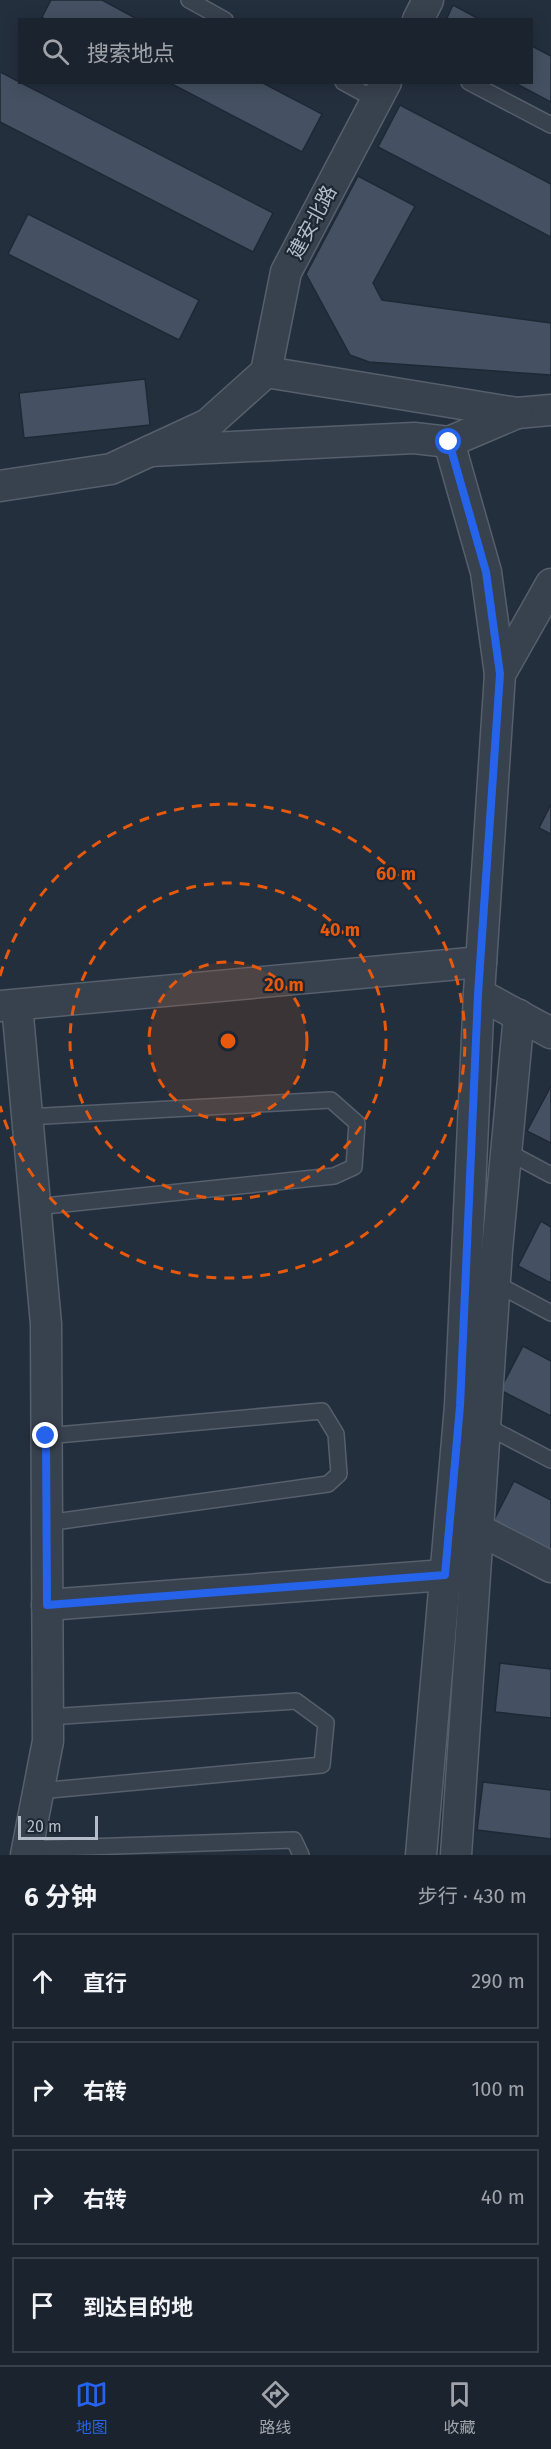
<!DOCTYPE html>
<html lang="zh">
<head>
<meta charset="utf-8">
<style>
  :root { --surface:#1b232e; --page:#282f3a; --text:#f1f3f6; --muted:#a0a4aa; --line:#39404a; --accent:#2563eb }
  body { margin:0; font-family:"Fira Sans","Noto Sans SC",sans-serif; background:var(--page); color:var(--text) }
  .scale { position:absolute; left:18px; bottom:15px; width:80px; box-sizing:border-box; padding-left:6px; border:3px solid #b4bcc9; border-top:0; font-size:16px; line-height:21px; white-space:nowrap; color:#b4bcc9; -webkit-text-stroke:4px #1d2633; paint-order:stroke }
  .stop { position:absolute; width:18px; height:18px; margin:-14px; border:4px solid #2563eb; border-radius:50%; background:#fff }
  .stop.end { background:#2563eb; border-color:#fff; box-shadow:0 2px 6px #0008 }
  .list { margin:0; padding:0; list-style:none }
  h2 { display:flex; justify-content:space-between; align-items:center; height:78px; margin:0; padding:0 24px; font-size:26px }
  h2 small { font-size:20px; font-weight:400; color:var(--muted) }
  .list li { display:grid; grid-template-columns:39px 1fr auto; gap:18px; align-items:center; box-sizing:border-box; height:96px; margin:0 12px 12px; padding:0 12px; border:2px solid var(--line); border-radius:0px }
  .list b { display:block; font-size:22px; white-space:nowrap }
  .list em { font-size:20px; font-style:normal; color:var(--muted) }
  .icon { flex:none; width:33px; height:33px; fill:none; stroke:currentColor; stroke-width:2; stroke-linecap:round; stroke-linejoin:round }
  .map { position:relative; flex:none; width:551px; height:1855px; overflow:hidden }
  .search { position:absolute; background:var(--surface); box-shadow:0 3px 15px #0003; left:18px; right:18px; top:18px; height:66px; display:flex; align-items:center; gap:15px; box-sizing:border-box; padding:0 21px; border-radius:0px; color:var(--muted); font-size:22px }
  .sheet { height:510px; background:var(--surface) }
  nav { display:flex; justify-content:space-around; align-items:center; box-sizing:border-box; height:84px; border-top:2px solid var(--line); background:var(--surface); font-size:16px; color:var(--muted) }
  nav a { display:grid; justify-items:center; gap:3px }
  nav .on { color:var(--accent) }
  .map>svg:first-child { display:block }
  .building { fill:#455162; stroke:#1f2835; stroke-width:1.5 }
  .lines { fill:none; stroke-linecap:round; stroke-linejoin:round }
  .service-casing { stroke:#565f6c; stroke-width:18 }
  .minor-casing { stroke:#565f6c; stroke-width:33 }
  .service { stroke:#38414e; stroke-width:15 }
  .minor { stroke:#38414e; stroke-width:30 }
  .route { stroke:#2563eb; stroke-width:8 }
  .ring { fill:none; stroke:#e8590c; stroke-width:3; stroke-dasharray:10 8 }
  .labels { text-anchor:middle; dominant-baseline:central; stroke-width:4.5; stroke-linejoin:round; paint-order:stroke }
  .street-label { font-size:20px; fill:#b4bcc9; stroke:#1d2633 }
  .centre { fill:#e8590c; stroke:#1d2633; stroke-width:3 }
  .ring-label { font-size:18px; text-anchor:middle; font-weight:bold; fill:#e8590c; stroke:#1d2633; stroke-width:4.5; stroke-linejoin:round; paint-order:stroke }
</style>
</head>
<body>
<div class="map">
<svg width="551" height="1855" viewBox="0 0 551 1855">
  <rect width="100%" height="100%" fill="#242f3e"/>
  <g class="building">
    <path d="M51 0H102L139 20H46L42 17Z"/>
    <path d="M453 5 481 20H446Z"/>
    <path d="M532 46 551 56V102L513 82H532Z"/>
    <path d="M0 72 273 213 253 252 0 122Z"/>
    <path d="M168 82H261L322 114 302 152Z"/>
    <path d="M400 105 551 184V237L378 147Z"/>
    <path d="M358 176 415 206 373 283 382 300 551 323V375L369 362 350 355 306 274Z"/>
    <path d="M28 214 199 300 179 340 8 254Z"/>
    <path d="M145 379 150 425 24 438 19 393Z"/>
    <path d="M551 804V834L539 828Z"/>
    <path d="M551 1086V1143L527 1131Z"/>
    <path d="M541 1221 551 1227V1283L518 1266Z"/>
    <path d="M523 1346 551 1361V1416L500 1390Z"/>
    <path d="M514 1481 551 1500V1554L492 1524Z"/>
    <path d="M500 1663 551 1669V1718L495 1712Z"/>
    <path d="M483 1782 551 1790V1839L477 1830Z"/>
  </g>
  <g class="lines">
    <defs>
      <g id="service">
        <path d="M189 0 225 20"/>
        <path d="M343 82 376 100"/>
        <path d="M469 82 551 125"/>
        <path d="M27 1117 331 1100 357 1123 354 1167 334 1176 35 1207"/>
        <path d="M506 1151 551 1175"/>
        <path d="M495 1283 551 1313"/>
        <path d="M486 1426 551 1460"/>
        <path d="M46 1436 322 1411 336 1434 339 1474 328 1484 47 1523"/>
        <path d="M39 1791 322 1765 326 1723 296 1701 48 1717"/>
        <path d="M27 1849 294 1840 301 1855"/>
      </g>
      <g id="minor">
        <path d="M418 20 428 0"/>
        <path d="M266 372 286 272 386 82"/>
        <path d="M266 372 517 413 551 410"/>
        <path d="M449 442 517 413"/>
        <path d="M150 451 414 438 449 442 486 572 500 674"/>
        <path d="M0 486 111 469 208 424 266 372"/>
        <path d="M479 994 551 1033"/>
        <path d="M17 1005 46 1324 48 1741 26 1855"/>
        <path d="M0 1006 481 962"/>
        <path d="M464 1522 551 1567"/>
        <path d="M47 1605 445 1575"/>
        <path d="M421 1855 460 1406 479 994 500 674 551 584"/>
        <path d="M456 1855 497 1250 519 1015"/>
      </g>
    </defs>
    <use href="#service" class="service-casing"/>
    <use href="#minor" class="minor-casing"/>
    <use href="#service" class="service"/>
    <use href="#minor" class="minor"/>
  </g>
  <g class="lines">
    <path class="route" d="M46 1436 47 1605 445 1575 460 1406 478 994 500 674 486 572 449 442"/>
  </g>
  <circle cx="228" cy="1041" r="79" fill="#e8590c" fill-opacity=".12"/>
  <g class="ring">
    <circle cx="228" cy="1041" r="79"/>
    <circle cx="228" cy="1041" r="158"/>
    <path d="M0 976A237 237 0 1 1 0 1106"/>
  </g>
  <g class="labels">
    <g class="street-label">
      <text transform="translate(312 222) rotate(-62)">建安北路</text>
    </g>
  </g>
  <circle cx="228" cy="1041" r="9" class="centre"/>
  <g class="ring-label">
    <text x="396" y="880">60 m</text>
    <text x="340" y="936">40 m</text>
    <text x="284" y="991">20 m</text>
  </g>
</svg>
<div class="scale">20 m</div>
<div class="stop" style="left:449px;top:442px"></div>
<div class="stop end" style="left:46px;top:1436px"></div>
<div class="search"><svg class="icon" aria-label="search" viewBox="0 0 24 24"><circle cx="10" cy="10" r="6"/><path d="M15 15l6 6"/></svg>搜索地点</div>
</div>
<section class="sheet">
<h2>6 分钟<small>步行 · 430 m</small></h2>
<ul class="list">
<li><svg class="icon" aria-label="ahead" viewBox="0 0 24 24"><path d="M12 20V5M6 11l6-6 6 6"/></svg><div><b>直行</b></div><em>290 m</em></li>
<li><svg class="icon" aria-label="right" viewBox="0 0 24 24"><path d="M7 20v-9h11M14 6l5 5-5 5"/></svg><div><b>右转</b></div><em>100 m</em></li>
<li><svg class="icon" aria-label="right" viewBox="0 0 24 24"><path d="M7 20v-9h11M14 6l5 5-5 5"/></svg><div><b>右转</b></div><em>40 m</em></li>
<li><svg class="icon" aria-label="arrive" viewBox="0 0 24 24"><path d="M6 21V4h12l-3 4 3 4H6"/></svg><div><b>到达目的地</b></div></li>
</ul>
</section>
<nav>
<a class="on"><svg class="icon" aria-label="map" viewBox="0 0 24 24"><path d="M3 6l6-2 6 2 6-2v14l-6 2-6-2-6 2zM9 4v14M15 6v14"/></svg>地图</a>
<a><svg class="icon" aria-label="directions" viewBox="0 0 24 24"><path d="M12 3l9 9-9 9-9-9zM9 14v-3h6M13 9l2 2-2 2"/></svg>路线</a>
<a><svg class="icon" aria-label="saved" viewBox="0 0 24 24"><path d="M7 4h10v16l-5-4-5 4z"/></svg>收藏</a>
</nav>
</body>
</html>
